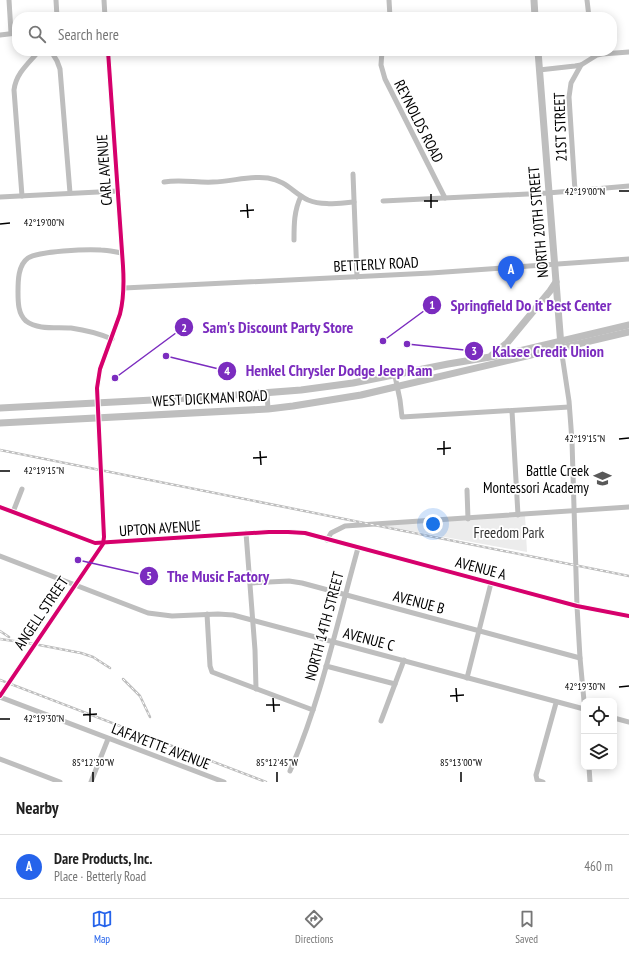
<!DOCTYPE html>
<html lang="en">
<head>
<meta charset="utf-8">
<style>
  :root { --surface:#fff; --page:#f6f6f6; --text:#222; --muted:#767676; --line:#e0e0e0; --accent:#2563eb }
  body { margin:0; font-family:"PT Sans Narrow",sans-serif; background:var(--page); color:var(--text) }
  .controls { position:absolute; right:12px; bottom:12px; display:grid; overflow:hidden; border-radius:8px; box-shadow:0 2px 10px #0003 }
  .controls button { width:36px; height:36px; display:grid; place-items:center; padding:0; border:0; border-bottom:1px solid var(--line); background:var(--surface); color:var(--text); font:20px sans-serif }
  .you { position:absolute; left:433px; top:524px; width:14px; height:14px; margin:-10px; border:3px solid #fff; border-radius:50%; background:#1a73e8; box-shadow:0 0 0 6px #1a73e833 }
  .badge { display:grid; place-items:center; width:26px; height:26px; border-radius:50%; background:var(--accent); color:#fff; font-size:13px; font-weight:700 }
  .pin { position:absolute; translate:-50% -33px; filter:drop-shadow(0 1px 2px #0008) }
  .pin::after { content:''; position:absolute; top:21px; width:14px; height:12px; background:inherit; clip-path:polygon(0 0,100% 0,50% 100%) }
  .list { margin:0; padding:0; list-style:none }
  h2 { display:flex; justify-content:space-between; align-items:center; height:52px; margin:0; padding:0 16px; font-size:17px }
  h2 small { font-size:13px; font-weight:400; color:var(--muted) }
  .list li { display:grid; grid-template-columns:26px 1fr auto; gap:12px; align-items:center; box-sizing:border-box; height:64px; padding:0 16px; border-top:1px solid var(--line) }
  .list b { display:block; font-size:15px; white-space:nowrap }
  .list p { margin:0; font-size:13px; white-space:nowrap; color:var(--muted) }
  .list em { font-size:13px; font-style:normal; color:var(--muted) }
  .icon { flex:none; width:22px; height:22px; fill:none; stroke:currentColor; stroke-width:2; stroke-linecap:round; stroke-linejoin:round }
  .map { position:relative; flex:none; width:629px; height:782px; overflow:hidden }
  .search { position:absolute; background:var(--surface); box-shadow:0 2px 10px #0003; left:12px; right:12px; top:12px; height:44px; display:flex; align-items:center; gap:10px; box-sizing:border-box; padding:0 14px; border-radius:16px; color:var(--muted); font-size:15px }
  .sheet { height:116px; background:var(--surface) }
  nav { display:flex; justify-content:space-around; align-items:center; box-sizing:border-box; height:56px; border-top:1px solid var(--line); background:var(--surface); font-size:11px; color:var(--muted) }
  nav a { display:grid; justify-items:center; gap:2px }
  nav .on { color:var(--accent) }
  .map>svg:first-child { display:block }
  .green { fill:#ececec }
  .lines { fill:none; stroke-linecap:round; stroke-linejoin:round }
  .minor { stroke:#bebebe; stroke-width:5 }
  .major { stroke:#bebebe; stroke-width:7 }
  .rail-casing { stroke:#bebebe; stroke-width:2.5 }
  .rail { stroke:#fff; stroke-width:1; stroke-dasharray:3; stroke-linecap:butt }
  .cycleway-casing { stroke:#fff; stroke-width:6 }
  .cycleway { stroke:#d6006c; stroke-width:4 }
  .ticks { fill:none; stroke:#000; stroke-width:1.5 }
  .labels { text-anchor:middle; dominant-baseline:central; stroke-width:3.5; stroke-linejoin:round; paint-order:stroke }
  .street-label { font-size:15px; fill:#000; stroke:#fff }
  .poi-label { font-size:15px; fill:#000; stroke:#fff; text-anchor:end }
  .park-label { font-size:15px; fill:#333; stroke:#fff }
  .ticks-label { font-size:10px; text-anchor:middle; fill:#000; stroke:#fff; stroke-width:3.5; stroke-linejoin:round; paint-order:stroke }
  .leader { fill:none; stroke:#7b2cbf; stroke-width:1.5 }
  .callout-dot { fill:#7b2cbf; stroke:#fff; stroke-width:1.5 }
  .mark-label { font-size:12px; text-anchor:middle; font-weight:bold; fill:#fff }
  .callout-label { font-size:16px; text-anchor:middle; font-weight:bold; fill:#7b2cbf; stroke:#fff; stroke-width:3.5; stroke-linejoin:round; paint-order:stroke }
</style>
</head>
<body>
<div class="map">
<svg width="629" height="782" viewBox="0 0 629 782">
  <rect width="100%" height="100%" fill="#fff"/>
  <path class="green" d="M525 515 527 552 379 525Z"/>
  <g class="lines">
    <g class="minor">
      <path d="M9 0 11 33"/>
      <path d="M56 0 57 17"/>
      <path d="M104 0 105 17"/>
      <path d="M389 0 390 17"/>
      <path d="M587 0 589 17"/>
      <path d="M0 35 17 33"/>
      <path d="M51 51 57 61 60 69 70 193"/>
      <path d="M382 51 381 65 385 79 445 198"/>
      <path d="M539 70 575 66 581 65 597 55 602 54 629 52"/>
      <path d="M353 174 357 277"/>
      <path d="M164 182C181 179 197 183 213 182 231 182 250 175 268 178 287 181 293 193 308 200 323 206 339 203 354 202"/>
      <path d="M575 191 569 97 571 83 581 65"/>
      <path d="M22 196 14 90C16 73 29 63 39 51"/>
      <path d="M0 197 118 191"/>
      <path d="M383 201 548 193 629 186"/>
      <path d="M294 240C294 224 294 211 301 196"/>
      <path d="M124 288 431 273 629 259"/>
      <path d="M112 339C98 333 85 330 71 328 56 327 38 330 26 321 18 314 18 302 18 292 18 281 18 265 28 258 39 251 87 249 101 250 108 250 115 252 122 253"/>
      <path d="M561 348 569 401 572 441 577 606 580 658 584 701"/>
      <path d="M395 376 400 400 402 417 569 407"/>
      <path d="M267 393 268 409"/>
      <path d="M512 411 518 515"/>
      <path d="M467 490 468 519"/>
      <path d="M0 507 95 543 269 532H288L305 533 577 606 629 616"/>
      <path d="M13 512 22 489"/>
      <path d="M246 533 255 650 256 689"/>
      <path d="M327 540 331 533 345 526 629 507"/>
      <path d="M0 556 148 613 172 616 218 614 233 615 584 709"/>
      <path d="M250 583 289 581 302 583 580 658"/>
      <path d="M207 614 210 666 212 672 313 710"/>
      <path d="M326 666 395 684"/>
      <path d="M467 678 491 583"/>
      <path d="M0 696 103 544 104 537 97 388 100 369 120 314C124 298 124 282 123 266L108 51"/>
      <path d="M0 697 224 782"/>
      <path d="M614 718 629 722"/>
      <path d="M381 721 404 660"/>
      <path d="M0 759 60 782"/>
      <path d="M589 767 590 782"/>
      <path d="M290 771C321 700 337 623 358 548"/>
      <path d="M91 782 108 739"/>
      <path d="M543 782 537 780 536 775 556 703"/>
    </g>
    <g class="major">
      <path d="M534 0 535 17"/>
      <path d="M538 51 561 346"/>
      <path d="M492 355 507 343 550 291 556 282"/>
      <path d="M0 408 210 397 301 390 353 383 448 364 502 355 629 325"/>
      <path d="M0 423 268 409 293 406 361 395 629 332"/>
    </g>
    <defs>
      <g id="rail">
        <path d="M0 450 629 576"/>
        <path d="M0 631 9 637"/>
        <path d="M0 639 34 644 81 653 93 657 110 668"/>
        <path d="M123 679 140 696 150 717"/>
        <path d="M0 680 266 782"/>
      </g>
    </defs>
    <use href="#rail" class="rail-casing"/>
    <use href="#rail" class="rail"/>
    <defs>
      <g id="cycleway">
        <path d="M0 507 95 543 269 532H288L305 533 577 606 629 616"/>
        <path d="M0 696 103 544 104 537 97 388 100 369 120 314C124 298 124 282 123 266L108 51"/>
      </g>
    </defs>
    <use href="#cycleway" class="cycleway-casing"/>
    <use href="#cycleway" class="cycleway"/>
  </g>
  <path class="ticks" d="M619 191H629M431 194V208M424 201H438M247 204 248 218M240 211 254 210M0 224 10 223M619 439 629 438M444 441V455M437 449 451 448M260 451 261 465M253 458 267 457M0 471H10M619 687 629 686M456 688 457 702M450 696 464 695M273 698 274 712M266 705H280M90 708V722M83 715 97 714M0 719H10M93 772V782M277 772V782M461 772V782"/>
  <defs>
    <symbol id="school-bare" viewBox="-9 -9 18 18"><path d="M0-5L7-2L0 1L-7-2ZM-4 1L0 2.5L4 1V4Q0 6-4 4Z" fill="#595959" stroke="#fff" stroke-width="2.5" paint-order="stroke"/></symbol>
  </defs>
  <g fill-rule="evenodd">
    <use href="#school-bare" x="590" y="466" width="25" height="25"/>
  </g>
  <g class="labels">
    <g class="street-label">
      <text transform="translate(419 121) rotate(63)">REYNOLDS ROAD</text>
      <text transform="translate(560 127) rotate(-92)">21ST STREET</text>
      <text transform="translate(104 170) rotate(-94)">CARL AVENUE</text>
      <text transform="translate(538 222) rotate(-95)">NORTH 20TH STREET</text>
      <text transform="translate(376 264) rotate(-3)">BETTERLY ROAD</text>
      <text transform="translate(210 398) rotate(-3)">WEST DICKMAN ROAD</text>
      <text transform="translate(160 528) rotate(-4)">UPTON AVENUE</text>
      <text transform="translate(481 568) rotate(15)">AVENUE A</text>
      <text transform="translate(419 602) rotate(15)">AVENUE B</text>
      <text transform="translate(41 613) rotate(-56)">ANGELL STREET</text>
      <text transform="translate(324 626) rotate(-75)">NORTH 14TH STREET</text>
      <text transform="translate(369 639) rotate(15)">AVENUE C</text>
      <text transform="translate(161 746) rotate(21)">LAFAYETTE AVENUE</text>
    </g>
    <g class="poi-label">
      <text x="589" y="470">Battle Creek<tspan x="589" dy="17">Montessori Academy</tspan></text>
    </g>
    <g class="park-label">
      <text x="509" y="532">Freedom Park</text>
    </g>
  </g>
  <g class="ticks-label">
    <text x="585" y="195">42°19'00"N</text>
    <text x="44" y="226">42°19'00"N</text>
    <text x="585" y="442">42°19'15"N</text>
    <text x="44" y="474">42°19'15"N</text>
    <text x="585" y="690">42°19'30"N</text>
    <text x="44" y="722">42°19'30"N</text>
    <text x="93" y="766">85°12'30"W</text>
    <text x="277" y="766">85°12'45"W</text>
    <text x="461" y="766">85°13'00"W</text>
  </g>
  <path class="leader" d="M383 341L432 305M115 378L184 327M407 344L474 351M166 356L227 371M78 560L149 576"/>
  <g class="callout-dot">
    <circle cx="383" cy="341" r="4"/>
    <circle cx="115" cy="378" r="4"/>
    <circle cx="407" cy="344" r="4"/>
    <circle cx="166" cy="356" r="4"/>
    <circle cx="78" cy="560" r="4"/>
    <circle cx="432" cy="305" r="10"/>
    <circle cx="184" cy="327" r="10"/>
    <circle cx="474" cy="351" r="10"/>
    <circle cx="227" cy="371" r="10"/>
    <circle cx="149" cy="576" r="10"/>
  </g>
  <g class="mark-label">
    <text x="432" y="309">1</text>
    <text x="184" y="332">2</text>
    <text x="474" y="355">3</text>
    <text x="227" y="375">4</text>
    <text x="149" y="580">5</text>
  </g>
  <g class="callout-label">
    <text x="531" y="311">Springfield Do it Best Center</text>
    <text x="278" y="333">Sam's Discount Party Store</text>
    <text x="548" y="357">Kalsee Credit Union</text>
    <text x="339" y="376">Henkel Chrysler Dodge Jeep Ram</text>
    <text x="218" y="582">The Music Factory</text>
  </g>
</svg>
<div class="controls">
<button><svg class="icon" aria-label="locate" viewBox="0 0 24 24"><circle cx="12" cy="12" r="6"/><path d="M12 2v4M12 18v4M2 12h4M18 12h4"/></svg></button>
<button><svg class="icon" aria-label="layers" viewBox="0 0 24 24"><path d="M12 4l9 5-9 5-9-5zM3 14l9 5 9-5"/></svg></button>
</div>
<div class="you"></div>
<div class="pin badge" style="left:511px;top:289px">A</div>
<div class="search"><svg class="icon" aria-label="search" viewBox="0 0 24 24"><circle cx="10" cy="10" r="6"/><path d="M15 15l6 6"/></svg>Search here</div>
</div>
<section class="sheet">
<h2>Nearby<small></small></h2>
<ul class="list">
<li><span class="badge">A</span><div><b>Dare Products, Inc.</b><p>Place · Betterly Road</p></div><em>460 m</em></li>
</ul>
</section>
<nav>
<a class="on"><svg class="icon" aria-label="map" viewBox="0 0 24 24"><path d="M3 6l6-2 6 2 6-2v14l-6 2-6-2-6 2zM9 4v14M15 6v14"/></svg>Map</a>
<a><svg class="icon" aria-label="directions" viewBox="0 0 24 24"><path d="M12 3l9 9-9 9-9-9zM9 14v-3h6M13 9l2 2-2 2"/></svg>Directions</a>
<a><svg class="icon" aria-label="saved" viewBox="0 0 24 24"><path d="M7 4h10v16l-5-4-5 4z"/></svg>Saved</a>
</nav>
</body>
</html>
